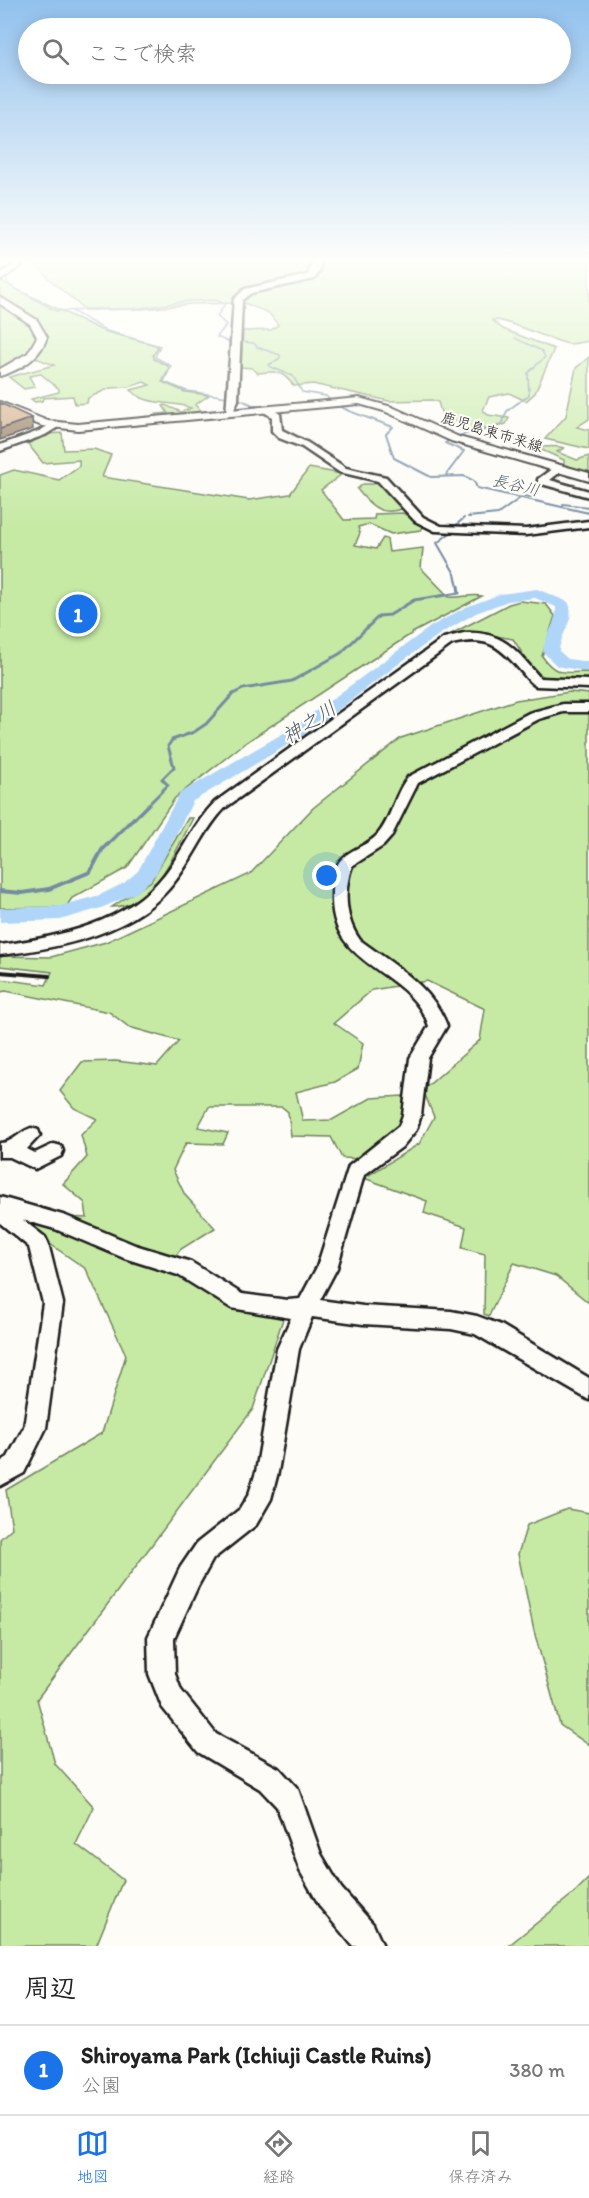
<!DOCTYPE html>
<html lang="ja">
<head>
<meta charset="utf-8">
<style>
  :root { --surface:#fff; --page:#f6f6f6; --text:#222; --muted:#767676; --line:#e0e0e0; --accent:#1a73e8 }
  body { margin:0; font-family:Itim,"Klee One",sans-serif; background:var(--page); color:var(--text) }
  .you { position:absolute; left:327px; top:876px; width:21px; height:21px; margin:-15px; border:4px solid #fff; border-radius:50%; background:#1a73e8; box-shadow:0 0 0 9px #1a73e833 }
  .badge { display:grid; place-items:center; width:39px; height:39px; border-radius:50%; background:var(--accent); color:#fff; font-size:20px; font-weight:700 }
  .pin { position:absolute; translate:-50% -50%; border:3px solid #fff; box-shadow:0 2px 6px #0006 }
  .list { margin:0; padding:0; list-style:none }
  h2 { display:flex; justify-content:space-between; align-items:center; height:78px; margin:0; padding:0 24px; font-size:26px }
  h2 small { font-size:20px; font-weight:400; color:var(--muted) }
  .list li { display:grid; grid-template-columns:39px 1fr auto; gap:18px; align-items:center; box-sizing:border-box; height:90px; padding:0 24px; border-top:2px solid var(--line) }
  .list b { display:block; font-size:22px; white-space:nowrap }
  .list p { margin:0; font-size:20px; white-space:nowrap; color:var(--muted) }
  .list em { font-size:20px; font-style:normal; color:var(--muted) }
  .icon { flex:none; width:33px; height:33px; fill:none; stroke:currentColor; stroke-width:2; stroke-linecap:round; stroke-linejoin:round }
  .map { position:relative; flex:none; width:589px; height:1946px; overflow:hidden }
  .search { position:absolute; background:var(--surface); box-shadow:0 3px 15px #0003; left:18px; right:18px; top:18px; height:66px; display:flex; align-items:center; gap:15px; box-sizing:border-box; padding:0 21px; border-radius:33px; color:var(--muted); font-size:22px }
  .sheet { height:168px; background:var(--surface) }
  nav { display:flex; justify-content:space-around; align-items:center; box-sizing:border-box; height:84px; border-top:2px solid var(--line); background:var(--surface); font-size:16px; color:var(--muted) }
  nav a { display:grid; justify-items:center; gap:3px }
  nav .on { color:var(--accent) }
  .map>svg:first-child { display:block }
  .green { fill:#c6eaa4; stroke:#718360; stroke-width:1.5 }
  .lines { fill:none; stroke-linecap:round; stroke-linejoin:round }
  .stream-far3 { stroke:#748ba0; stroke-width:1.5 }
  .stream-far2 { stroke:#748ba0; stroke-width:2 }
  .stream-far1 { stroke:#748ba0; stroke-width:3 }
  .stream { stroke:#748ba0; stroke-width:4 }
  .river { fill:#afd5f8; fill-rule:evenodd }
  .minor-casing { stroke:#1c1c1c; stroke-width:5 }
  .major-casing { stroke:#1c1c1c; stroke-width:4 }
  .minor { fill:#fdfcf7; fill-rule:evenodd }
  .major { fill:#fdfcf7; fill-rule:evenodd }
  .rail { stroke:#1c1c1c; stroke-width:4 }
  .shaded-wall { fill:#92775c; stroke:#1c1c1c; stroke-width:1.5 }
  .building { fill:#d1aa83; stroke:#1c1c1c; stroke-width:1.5 }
  .labels { text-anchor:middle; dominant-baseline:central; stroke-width:4.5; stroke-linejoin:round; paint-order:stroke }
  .far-street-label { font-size:15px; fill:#1c1c1c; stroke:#fdfcf7 }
  .far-water-label { font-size:16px; font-style:italic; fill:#4f5d69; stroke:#fdfcf7 }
  .water-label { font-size:20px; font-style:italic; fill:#4f5d69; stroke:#fdfcf7 }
</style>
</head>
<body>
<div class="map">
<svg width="589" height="1946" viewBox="0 0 589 1946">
  <rect width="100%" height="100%" fill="#fdfcf7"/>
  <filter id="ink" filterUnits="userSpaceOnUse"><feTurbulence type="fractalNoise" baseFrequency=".0167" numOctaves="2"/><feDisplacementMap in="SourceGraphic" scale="12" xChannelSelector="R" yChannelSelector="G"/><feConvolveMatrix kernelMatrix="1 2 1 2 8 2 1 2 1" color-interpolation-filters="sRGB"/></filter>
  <g filter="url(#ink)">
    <g class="green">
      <path d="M22 257H589V341C583 342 575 344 570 344 553 342 503 317 492 320L503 329 554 349 535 393 526 401 509 393 489 397 483 410 488 415 509 418 506 424 475 433 441 412 438 402 432 400 389 401 313 384 294 386C281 370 278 371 258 373L252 368 241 367 243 331 271 330 278 325 269 313 244 303 192 304 142 309H84L49 279 38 266Z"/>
      <path d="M0 279 6 284 103 331 156 345 158 348 153 355 154 359 168 366 169 369 162 382 185 392 209 395 195 405 203 412 159 417 156 414 168 413 163 406 165 405 181 412 191 408C172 400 146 407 131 390L150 385 144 382 129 387 110 388 88 398 87 403 75 404 73 396 43 398 42 401 35 402 31 399 59 392V389L41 374 29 376 35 387 24 389 9 377 54 365 26 354 0 369Z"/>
      <path d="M589 357V419L577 427 589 430V449L545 439 566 416 576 368Z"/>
      <path d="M62 433 64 450 94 449 111 455 102 477 249 500 290 494 309 468 342 474 321 490 344 520 374 519 375 514 403 513 424 526 421 530 391 534 369 524 358 527 360 533 355 545 376 549 383 538 387 539 389 552 423 548 421 568 449 597C461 598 471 594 482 596L414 632 245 743 175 798 127 868 72 898 66 907 0 908V475L14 470 59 480 79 466V460L43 463 28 444 48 434Z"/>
      <path d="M535 446C546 448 554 445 564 448L557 452 577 460 589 456V473L564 466V460L542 450 531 452Z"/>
      <path d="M377 480C387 492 402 494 413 505 385 517 375 512 357 489L363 484H374Z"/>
      <path d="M520 601 546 604 555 616 542 656C556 677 566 672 589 672V681C537 679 542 683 513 639L478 633 449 635 509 604Z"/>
      <path d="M570 692 589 694V1303L556 1276 514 1263 489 1316 484 1314 485 1254 462 1248 466 1227 424 1213 427 1201 364 1178 419 1144 434 1117 423 1090 480 1040 485 1009 427 981 372 990 334 1023 363 1043 358 1069 335 1082 296 1092 303 1121 332 1120 371 1098 403 1096 404 1117 395 1132 362 1159 342 1158 331 1137 291 1136 288 1112 282 1107H209L198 1127 228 1133 223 1144 186 1143 173 1170 185 1195 215 1228 181 1249 165 1268 192 1278 238 1311 284 1316 253 1409 37 1699 55 1764 94 1807 76 1844 123 1880 96 1946H0V1539L12 1528 6 1490 102 1433 126 1355 86 1269 14 1219 19 1215 87 1218 85 1203 63 1184 87 1157 81 1135 97 1119 74 1108 60 1091 82 1062 116 1061 157 1066 179 1041 129 1027 109 1012 6 991 0 992V979L46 985 52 972 0 966V956L51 957 106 942 250 874 313 808 401 738 516 700Z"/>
      <path d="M188 818H193C176 850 155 907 112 907L151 881Z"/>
      <path d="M567 1509 589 1513V1745L560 1725 534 1631 518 1554 527 1525Z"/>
      <path d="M589 1878V1946H508L574 1893Z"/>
    </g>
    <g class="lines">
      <g class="stream-far3">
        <path d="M0 276 5 277 9 285 56 311 134 309 188 301 216 300 225 304 217 316 226 325 217 337 228 342"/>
        <path d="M72 311 107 331 160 346 155 357 171 366 164 382 187 391 228 397"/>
        <path d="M515 338 542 351 545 357 528 373 529 395 517 404"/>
        <path d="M242 342 254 343 257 347 280 355V358L269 365 271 367 293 376 302 392 326 396 334 404"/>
        <path d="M237 398 250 404"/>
        <path d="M312 402 330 400"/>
      </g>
      <g class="stream-far2">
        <path d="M246 402 263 409"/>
        <path d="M332 402 349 411 393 427 386 434 394 458 431 477 464 476 474 481 477 488 589 513"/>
        <path d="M458 436 502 424 507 411 519 402"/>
        <path d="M446 475 464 451 445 443 450 440"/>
        <path d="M563 504 589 507"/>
        <path d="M468 517 498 514 523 496 532 497"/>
        <path d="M455 526 464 518"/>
        <path d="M454 530 437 543 455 574 458 587"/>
      </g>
      <path class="stream-far1" d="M133 820 168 785 162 779 174 767 168 746 172 740 194 732 206 724 233 694 243 689 292 681 341 653 379 616 390 615 414 600 459 593 458 586"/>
      <path class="stream" d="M0 891 22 893 49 889 90 872 102 850 134 818"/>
      <path class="river" d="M537 589 568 602C577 619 560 633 559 651L568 659 589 662V672L557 666 543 652C544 636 557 624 556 607L535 598 508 601 476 613 440 634 405 659 306 734 193 801 156 874 138 892 101 908 60 920 0 922V908L60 906 100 895 124 883 138 871 180 793 294 727 430 627 466 607 501 594Z"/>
      <defs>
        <g id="minor">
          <path d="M314 257H322L319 272 314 279 251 293 242 300 238 400 232 415H226L234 299 245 289 308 275Z"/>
          <path d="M264 408H270L280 414 282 430 308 443 346 468 386 477 423 517 441 526 526 529 589 521V527L526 535 435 531 415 521 378 481 339 472 302 447 279 438 272 431V417L264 412Z"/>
          <path d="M55 422 60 425 58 427 45 435 0 451V445L39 431Z"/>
          <path d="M556 466 565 468 550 480 589 491V497L538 483V479Z"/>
          <path d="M464 633C504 631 517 651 540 678L589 680V688L536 686C529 683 525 675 519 669 498 644 485 636 452 644L225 808C205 828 194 857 176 880 137 933 62 948 0 955V945C59 937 127 923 165 874 183 851 194 823 215 802L444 638Z"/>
          <path d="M563 704H589V712H563L539 719 418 783 391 837 383 846 352 866C343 890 345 920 360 940 393 965 432 985 447 1026L428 1058 421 1115 416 1130 402 1147 364 1175 337 1268 320 1300 363 1306 451 1311 477 1316 501 1325 589 1378V1400L475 1334 451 1329 363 1324 312 1317 299 1349 278 1472 271 1499 256 1525 213 1559 198 1586 174 1638 175 1674 181 1690 216 1734 280 1769 298 1789 321 1854 341 1888 373 1924 383 1946H353L321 1908 300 1871 277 1807 260 1789 198 1752 162 1707 149 1674 148 1637 180 1568 197 1543 240 1509 249 1494 256 1472 277 1349 291 1318 231 1308 178 1275 124 1258 55 1229 23 1220 45 1237 48 1243 63 1303 46 1428 24 1473 0 1486V1462L8 1457 24 1427 43 1303 29 1247 0 1223V1197L66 1216 135 1245 191 1262 242 1294 288 1300 300 1299 317 1267 349 1166 399 1126 403 1115 410 1058 429 1026C409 968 333 969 332 900 332 888 332 875 338 864 347 849 367 847 378 834 392 818 394 794 408 777L529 713Z"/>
          <path d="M31 1128 38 1130 40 1135 27 1149 35 1153 54 1144 61 1146 63 1151 61 1156 35 1169 10 1157H0V1143C13 1143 19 1132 31 1128Z"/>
        </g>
        <g id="major">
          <path d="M24 257H33L0 281V274Z"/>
          <path d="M0 297 37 320 47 337C40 358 20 370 0 376V369L28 353 37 337 30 324 0 304Z"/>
          <path d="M359 398 392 407 459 437 589 473V481L451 441 384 411 359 404 78 430 42 426 0 409V402L48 421 78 424Z"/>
        </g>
      </defs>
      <use href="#minor" class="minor-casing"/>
      <use href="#major" class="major-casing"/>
      <use href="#minor" class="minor"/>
      <use href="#major" class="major"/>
      <path class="rail" d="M0 972 49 976"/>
    </g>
    <path class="shaded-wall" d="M32 418 33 429 0 440V429Z"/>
    <path class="building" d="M0 403 32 418 0 429Z"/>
  </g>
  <linearGradient id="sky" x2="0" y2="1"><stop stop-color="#91c1ee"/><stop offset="0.49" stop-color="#fefefb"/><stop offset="1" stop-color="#fefefb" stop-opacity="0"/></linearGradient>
  <rect width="589" height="529" fill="url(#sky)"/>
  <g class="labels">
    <g class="far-street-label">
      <text transform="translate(492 432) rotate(17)">鹿児島東市来線</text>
    </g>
    <g class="far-water-label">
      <text transform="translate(516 485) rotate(13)">長谷川</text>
    </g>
    <g class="water-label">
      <text transform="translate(309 722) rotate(-33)">神之川</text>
    </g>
  </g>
</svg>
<div class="you"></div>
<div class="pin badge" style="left:78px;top:614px">1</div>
<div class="search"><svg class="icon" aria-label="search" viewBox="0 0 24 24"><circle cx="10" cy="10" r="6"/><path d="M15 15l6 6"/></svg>ここで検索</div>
</div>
<section class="sheet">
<h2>周辺<small></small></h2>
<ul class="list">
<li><span class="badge">1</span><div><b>Shiroyama Park (Ichiuji Castle Ruins)</b><p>公園</p></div><em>380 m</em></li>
</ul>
</section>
<nav>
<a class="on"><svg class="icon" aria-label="map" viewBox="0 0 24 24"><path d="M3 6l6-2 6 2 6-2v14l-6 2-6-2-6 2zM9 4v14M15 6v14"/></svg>地図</a>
<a><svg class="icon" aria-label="directions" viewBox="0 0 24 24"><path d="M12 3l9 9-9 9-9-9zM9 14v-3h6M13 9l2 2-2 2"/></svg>経路</a>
<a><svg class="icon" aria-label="saved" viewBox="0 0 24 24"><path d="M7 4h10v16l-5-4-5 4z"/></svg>保存済み</a>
</nav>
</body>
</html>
